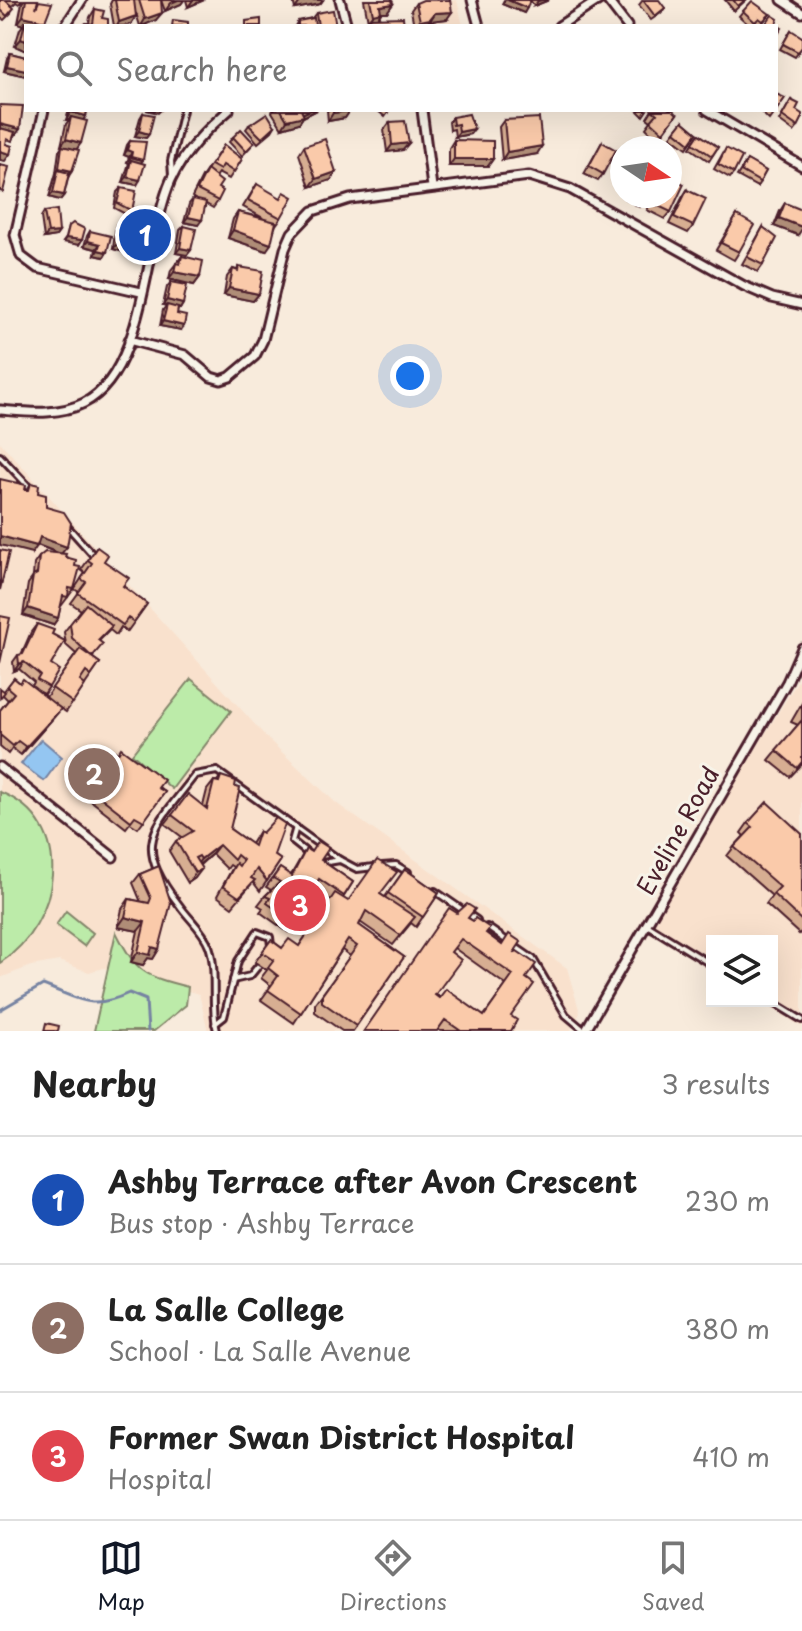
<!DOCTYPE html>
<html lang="en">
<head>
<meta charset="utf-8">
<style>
  :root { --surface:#fff; --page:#f2f2f2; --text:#222; --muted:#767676; --line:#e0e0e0; --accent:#111827 }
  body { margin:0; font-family:"Playpen Sans",sans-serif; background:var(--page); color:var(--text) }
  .controls { position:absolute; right:24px; bottom:24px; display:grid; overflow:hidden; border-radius:0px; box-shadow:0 8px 32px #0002 }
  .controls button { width:72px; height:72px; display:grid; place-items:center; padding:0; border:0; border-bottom:2px solid var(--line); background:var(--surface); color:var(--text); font:40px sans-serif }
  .compass { position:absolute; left:610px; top:136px; width:72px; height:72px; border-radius:50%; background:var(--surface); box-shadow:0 8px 32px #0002; rotate:103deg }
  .you { position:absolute; left:410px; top:376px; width:28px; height:28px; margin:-20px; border:6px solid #fff; border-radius:50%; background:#1a73e8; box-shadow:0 0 0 12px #1a73e833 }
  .badge { display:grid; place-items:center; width:52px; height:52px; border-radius:50%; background:var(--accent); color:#fff; font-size:26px; font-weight:700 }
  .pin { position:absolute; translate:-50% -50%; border:4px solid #fff; box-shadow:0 2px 8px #0006 }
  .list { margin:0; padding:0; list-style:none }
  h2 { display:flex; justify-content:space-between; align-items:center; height:104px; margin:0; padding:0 32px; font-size:34px }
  h2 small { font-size:26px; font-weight:400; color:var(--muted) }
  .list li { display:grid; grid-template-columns:52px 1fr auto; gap:24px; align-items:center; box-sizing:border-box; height:128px; padding:0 32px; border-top:2px solid var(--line) }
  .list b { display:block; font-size:30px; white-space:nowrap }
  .list p { margin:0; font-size:26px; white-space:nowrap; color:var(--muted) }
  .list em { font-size:26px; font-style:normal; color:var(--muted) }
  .icon { flex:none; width:44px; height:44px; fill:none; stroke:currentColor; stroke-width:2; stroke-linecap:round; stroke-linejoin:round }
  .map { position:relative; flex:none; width:802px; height:1031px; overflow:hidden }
  .search { position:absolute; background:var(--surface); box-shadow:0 8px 32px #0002; left:24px; right:24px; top:24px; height:88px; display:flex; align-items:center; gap:20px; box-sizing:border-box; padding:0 28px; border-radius:0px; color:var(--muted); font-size:30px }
  .sheet { height:488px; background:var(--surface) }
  nav { display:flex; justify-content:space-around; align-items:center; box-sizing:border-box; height:112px; border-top:2px solid var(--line); background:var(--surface); font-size:22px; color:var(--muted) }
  nav a { display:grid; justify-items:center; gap:4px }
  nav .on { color:var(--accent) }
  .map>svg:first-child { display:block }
  .built { fill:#f9e1cd }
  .green { fill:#bceba9; stroke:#83856a; stroke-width:2 }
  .water { fill:#94c6f1; stroke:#7683a2; stroke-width:2 }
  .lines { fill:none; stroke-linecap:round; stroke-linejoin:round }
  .stream { stroke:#7683a2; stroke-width:3 }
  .lane-casing { stroke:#4a1f2b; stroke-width:10 }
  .street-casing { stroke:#4a1f2b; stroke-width:13 }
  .lane { stroke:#f7f3e8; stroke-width:4 }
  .street { stroke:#f7f3e8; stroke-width:7 }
  .wall { fill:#d7ae92; stroke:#4a1f2b; stroke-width:2; fill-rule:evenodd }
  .shaded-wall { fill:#af8d77; stroke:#4a1f2b; stroke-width:2 }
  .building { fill:#facaaa; stroke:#4a1f2b; stroke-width:2; fill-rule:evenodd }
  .labels { text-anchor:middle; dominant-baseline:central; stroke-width:6; stroke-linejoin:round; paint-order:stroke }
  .street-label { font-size:24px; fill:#4a1f2b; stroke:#f7f3e8 }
</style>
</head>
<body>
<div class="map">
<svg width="802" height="1031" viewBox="0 0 802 1031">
  <rect width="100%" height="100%" fill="#f8ebdc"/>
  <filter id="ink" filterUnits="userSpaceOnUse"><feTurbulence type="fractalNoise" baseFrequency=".0125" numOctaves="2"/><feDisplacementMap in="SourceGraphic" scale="16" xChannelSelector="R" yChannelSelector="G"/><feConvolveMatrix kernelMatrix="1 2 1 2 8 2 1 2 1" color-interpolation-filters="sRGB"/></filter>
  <g filter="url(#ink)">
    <g class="built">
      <path d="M457 0 463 26H414L411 6Z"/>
      <path d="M0 442 268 739 336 803 567 968 580 1013 570 1031H208L199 994 104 968 89 972 59 961 31 966 0 978Z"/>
      <path d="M802 674V1027L760 1001H772V941H712V971L645 929Z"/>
    </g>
    <g class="green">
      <path d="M191 679 231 711 172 789 132 754Z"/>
      <path d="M0 792C78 823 61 923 0 963Z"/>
      <path d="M66 911 93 933 84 946 56 925Z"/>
      <path d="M116 932C137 973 144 976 188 987L186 1005 154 1031H94Z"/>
    </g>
    <path class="water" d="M41 739 62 757 44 781 21 764Z"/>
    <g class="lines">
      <path class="stream" d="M0 1010 43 985C80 999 91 1011 129 993L146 1000 148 1031"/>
      <defs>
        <g id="lane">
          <path d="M172 175 171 161 183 110"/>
          <path d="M0 456 31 489"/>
          <path d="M68 527 94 556"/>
          <path d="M296 827 292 841 307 853"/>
          <path d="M322 863 340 860"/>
          <path d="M382 866 396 865 408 872"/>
          <path d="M435 891 477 920"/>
          <path d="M647 925 712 965"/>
          <path d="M487 927 533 959 566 1015 585 1031"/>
          <path d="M233 980 250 976 259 965"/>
          <path d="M771 1001 802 1020"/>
          <path d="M215 1024 224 1017 238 961 257 932 270 937 271 946"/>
          <path d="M217 1031C210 1003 218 972 209 946 203 930 189 919 180 906 130 842 154 829 195 775L217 771 340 860 357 869 374 867"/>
        </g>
        <g id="street">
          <path d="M340 0 347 26"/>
          <path d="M472 0 479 26"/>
          <path d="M607 0 627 26"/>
          <path d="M782 0 802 13"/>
          <path d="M65 26 82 0"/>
          <path d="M559 26 599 0"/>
          <path d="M44 110 15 235 21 256 37 268 141 292"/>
          <path d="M422 110 432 187"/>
          <path d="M707 110 802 166"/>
          <path d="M129 340 185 355 211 377 221 380 230 377 255 356 263 340 285 249 292 233 313 211 350 199 529 176 570 189 744 286 772 298 802 305"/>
          <path d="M0 410C28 412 58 416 84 403 146 372 145 239 171 180 184 152 206 130 229 110"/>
          <path d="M0 767 113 857"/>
          <path d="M585 1031 787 682 802 648"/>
        </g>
      </defs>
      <use href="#lane" class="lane-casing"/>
      <use href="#street" class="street-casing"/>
      <use href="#lane" class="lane"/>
      <use href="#street" class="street"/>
    </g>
    <g class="wall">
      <path d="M0 0H22L19 4 16 2 12 6 11 13 4 20 0 17Z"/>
      <path d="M24 0H38L37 5 45 21 42 26H26V51L15 46 20 29 23 25 18 23 22 3Z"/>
      <path d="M112 0H184L181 4 165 11 161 0 156 20 144 25 147 26H140L136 13V16L131 24 124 26H114L110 4Z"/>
      <path d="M186 0H204L188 7Z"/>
      <path d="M293 0H323L320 4 295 9Z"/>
      <path d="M364 0H392L393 4 387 12H381L378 17 404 26H365L368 21Z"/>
      <path d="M504 0H549L534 6 530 0 524 13 502 4Z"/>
      <path d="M643 0 665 8 661 13 651 20 639 5Z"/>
      <path d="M725 0H746L734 11Z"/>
      <path d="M416 3 447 19 430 21 426 26H414L411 10Z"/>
      <path d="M95 9 102 18 108 26H83L86 23H89L90 17Z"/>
      <path d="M743 11 770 14 760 26 756 23 753 26H750L739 16Z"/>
      <path d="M316 13 336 26H295L298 21 312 18Z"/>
      <path d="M791 30 802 47 795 57 780 49Z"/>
      <path d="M10 53 26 57V76L4 71 7 58Z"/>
      <path d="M785 98 769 120 759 110H776Z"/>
      <path d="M791 100 796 110 798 127 794 132 779 121Z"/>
      <path d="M69 110H87L86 116 83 120 72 171 69 175 64 195 60 200 49 197 56 173 59 151 62 147 61 146 66 124 69 120H66Z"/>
      <path d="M273 110H317L303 117 299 123 282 128 272 112Z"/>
      <path d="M327 110H350L345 118 328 121Z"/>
      <path d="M377 110H390L385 117Z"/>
      <path d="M637 110H647L643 116Z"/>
      <path d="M652 110 677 114 658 140 646 128 651 121 647 118Z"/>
      <path d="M143 113 149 134 146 138 135 136 140 118Z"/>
      <path d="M452 117 474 129 470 134 455 137 454 129 450 130 449 122Z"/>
      <path d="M504 120 537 154 502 160 499 127Z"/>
      <path d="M683 121 697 133 687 148 671 136Z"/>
      <path d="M390 122 403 150 387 152 384 130Z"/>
      <path d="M249 125 275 126 272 131 258 143 246 129Z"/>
      <path d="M699 134 718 147 709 161 690 148Z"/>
      <path d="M233 137 254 143 242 156 229 142Z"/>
      <path d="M454 140 493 159 488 166H449V148Z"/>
      <path d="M130 141 141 163 137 185 123 182 129 163 127 162 129 157 124 155 127 145Z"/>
      <path d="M602 142 603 174 598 181 584 174Z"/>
      <path d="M224 145 242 159 229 179 218 173 215 177 218 188V201L213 208 206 204 198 225 184 222 189 204 193 199 196 200 192 197 202 177Z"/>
      <path d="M304 146 336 172 331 180 310 187 299 154Z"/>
      <path d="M723 153 734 173 730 178 714 169Z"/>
      <path d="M747 160 766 171 757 187 737 176Z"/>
      <path d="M257 184 281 218 276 225 266 251 228 238 233 219 238 212 263 218 243 207Z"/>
      <path d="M121 188 132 211 129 216 114 208 117 192Z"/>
      <path d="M687 190 693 226 688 233 669 224 682 198Z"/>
      <path d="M623 196H646L639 207 623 197Z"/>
      <path d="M654 196H670L671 212 665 219 647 210Z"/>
      <path d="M785 203 798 235 774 226 780 211Z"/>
      <path d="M44 212 59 232 56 236 44 238 41 217Z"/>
      <path d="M737 215 739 252 734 260 716 250Z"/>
      <path d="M120 220 124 252 113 249 116 225Z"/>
      <path d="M184 226 191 250 187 255 176 253 180 230Z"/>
      <path d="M763 227V265L758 272 742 264Z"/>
      <path d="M90 231 107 252 104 257 95 255 96 249 84 246 87 236Z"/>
      <path d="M182 256 200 277 194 285 169 279 171 270Z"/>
      <path d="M239 267 259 294 253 301 224 295 227 277 233 269 237 270Z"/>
      <path d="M171 282 183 304 180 309H178L177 314 181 330 160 326 163 310 166 306 163 305 167 287Z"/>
      <path d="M31 483 46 507 62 553 75 566V588L85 573 81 570 97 547 104 561 123 586 147 604 127 632 121 627 116 635 110 630 99 641 93 658 100 663 66 712 54 704 55 716 21 755 12 748 8 754 0 747V710L8 700 3 695 4 691 14 678 20 683 32 686 34 682 19 669 14 671 13 662 18 655H21L31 632 37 624 52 634 49 687 44 694 38 691 46 697 76 654 66 645 64 632 81 610 71 603 79 592 74 589 62 605 61 604 58 618 53 625 23 615 28 584 33 577 34 564 39 557 58 553 37 545 32 553 25 490H27Z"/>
      <path d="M802 703V764L790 777 769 760 798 725 791 722Z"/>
      <path d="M110 748 165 792 138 828 130 823 126 828 85 796 88 789 83 785Z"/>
      <path d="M221 776 235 787 230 829 251 844 259 831 274 855 281 860 260 891 253 882 232 907 217 896 233 867 230 865 227 869 212 854 200 865 195 878 188 883 169 851 176 841 182 837 165 824 172 815 203 806 207 790 214 781H217Z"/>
      <path d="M748 823 802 834V931L799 934 766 904 772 896 727 856 734 847 744 836 741 833Z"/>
      <path d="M306 849 353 882 343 898 348 901 380 894 385 897 405 869 439 893 416 927 411 923 393 945 360 922 359 925 404 957 353 1031H342L315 1012V1004L350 956 342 950 294 1023 261 1000 271 986 261 978 267 970 255 962 271 940 282 948 299 946 330 901 321 895 306 915 302 912 288 932 260 912 263 908 258 905 265 896 271 890 266 887 280 868 291 875Z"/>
      <path d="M159 866V949L153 959 148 958 143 965 131 962 138 931 118 927 122 909 129 899 141 902 133 883 140 874Z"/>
      <path d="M457 913 468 918 486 933 514 953 526 978 511 1016V1031H440L438 1029 364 1031ZM454 948 506 985 484 1016 436 995 451 952Z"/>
    </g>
    <g class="shaded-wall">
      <path d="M178 0H184L181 4 165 11 171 3Z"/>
      <path d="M193 0H204L188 7Z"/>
      <path d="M309 0H323L320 4 295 9 300 2Z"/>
      <path d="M505 0H508L527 8 524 13 502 4Z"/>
      <path d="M542 0H549L534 6 538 1Z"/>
      <path d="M393 4 387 12H381L376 20 370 18 367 21 380 6Z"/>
      <path d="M452 12 447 19 430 21 435 13Z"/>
      <path d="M162 13 156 20 142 26V24L141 26 145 19Z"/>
      <path d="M23 16 45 21 42 26 25 22 23 25 18 23Z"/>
      <path d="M136 16 131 24 124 26H117L119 22Z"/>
      <path d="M430 19 426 26H416L420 21Z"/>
      <path d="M21 39 26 41V51L15 46Z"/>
      <path d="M7 66 26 70V76L4 71Z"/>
      <path d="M146 110H161L158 113Z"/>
      <path d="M311 110H317L303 117 299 123 282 128 287 120Z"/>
      <path d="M350 111 345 118 328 121 333 113Z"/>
      <path d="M71 112 86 116 81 123 71 117 69 120H66Z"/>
      <path d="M0 124 20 129 15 136 0 133Z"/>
      <path d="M474 129 470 134 455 137 459 132Z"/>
      <path d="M139 131 149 134 146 138 135 136Z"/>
      <path d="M66 139 81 143 76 150 61 146Z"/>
      <path d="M409 143 403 150 387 152 392 145Z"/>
      <path d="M542 146 537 154 502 160 507 152Z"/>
      <path d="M127 150 132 152 129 157 124 155Z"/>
      <path d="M0 151 10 154 5 161 0 160Z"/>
      <path d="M131 157 143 160 139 165 131 160 129 163 127 162Z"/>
      <path d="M454 159H493L488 166H449Z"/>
      <path d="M59 168 72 171 69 176 58 170 56 173Z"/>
      <path d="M336 172 331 180 310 187 316 179Z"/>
      <path d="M127 177 140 180 137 185 123 182Z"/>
      <path d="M53 193 64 195 60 200 49 197Z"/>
      <path d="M188 217 202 220 198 225 184 222Z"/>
      <path d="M779 218 802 227V229L798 235 774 226Z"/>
      <path d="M233 230 271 244 266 251 228 238Z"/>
      <path d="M59 232 56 236 44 238 48 233Z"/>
      <path d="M66 238 82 240 79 245 63 242Z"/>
      <path d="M88 241 100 244 96 249 84 246Z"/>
      <path d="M117 244 128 247 124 252 113 249Z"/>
      <path d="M180 248 191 250 187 255 176 253Z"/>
      <path d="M98 250 107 252 104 257 95 255Z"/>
      <path d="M174 272 200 277 194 285 169 279Z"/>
      <path d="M229 288 259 294 253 301 224 295Z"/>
      <path d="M167 300 183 304 180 309 163 305Z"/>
      <path d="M163 321 184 326 181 330 160 326Z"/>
      <path d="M0 536 37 546 32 553 0 545Z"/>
      <path d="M40 537 67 547 61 554 35 544Z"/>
      <path d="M28 608 58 618 53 625 23 615Z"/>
      <path d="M24 662 19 669 14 671 19 664Z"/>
      <path d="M61 709 55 716 21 755 26 747Z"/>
      <path d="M219 845 212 854 194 869 201 859Z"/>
      <path d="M202 869 195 878 188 883 195 873Z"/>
      <path d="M125 917 145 922 138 931 118 927Z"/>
      <path d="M152 947 159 949 153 959 148 958 143 965 131 962 138 952Z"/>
    </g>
    <g class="building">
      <path d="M0 0H5L14 8 7 16 0 9Z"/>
      <path d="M26 0H38L36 8 39 1 52 3 45 21 23 16Z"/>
      <path d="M115 0H134L136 16 119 22Z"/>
      <path d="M139 0H161L162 13 145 19Z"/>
      <path d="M370 0H392L393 4 380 6 381 12 373 14Z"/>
      <path d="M423 0H450L452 12 435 13 430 19 420 21 416 3Z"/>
      <path d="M508 0H530L527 8Z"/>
      <path d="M643 0H659L665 8 655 16Z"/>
      <path d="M733 0H745L738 6Z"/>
      <path d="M752 1 770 14 763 21 759 18 755 22 743 11Z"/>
      <path d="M95 9 104 11 102 18 108 19V26H85L86 23 93 24Z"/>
      <path d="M333 10 336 26H318L316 13Z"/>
      <path d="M772 15 778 19 776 24 782 28 776 37V26H764Z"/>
      <path d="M403 17 404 26H377V25L372 26 370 18Z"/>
      <path d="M314 18 315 26H298V21Z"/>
      <path d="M261 19V26H246V21Z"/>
      <path d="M173 20 188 22V26H172Z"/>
      <path d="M25 22 43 26H26V41L21 39Z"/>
      <path d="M791 30 802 37V47L798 52 783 44Z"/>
      <path d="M10 53 26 57V70L7 66Z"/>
      <path d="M776 94 785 98 773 115 768 110H776Z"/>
      <path d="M791 100 799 104 796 110 802 114V119L798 127 782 116Z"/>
      <path d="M0 105 23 106 20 129 0 124Z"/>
      <path d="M72 110H87L86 116 71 112Z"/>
      <path d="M281 110H301L304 116 287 120Z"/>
      <path d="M333 110H350V111L333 113Z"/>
      <path d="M652 110H673L677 114 663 132 651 121 657 114Z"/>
      <path d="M143 113 154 115 149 134 139 131Z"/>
      <path d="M267 113 275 126 262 138 249 125Z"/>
      <path d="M469 114 474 129 459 132 458 124 453 125 452 117Z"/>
      <path d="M71 117 87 121 81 143 66 139Z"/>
      <path d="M539 118 542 146 507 152 504 120Z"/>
      <path d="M405 121 409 143 392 145 390 122Z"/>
      <path d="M683 121 697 133 690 143 675 131Z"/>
      <path d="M0 128 15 132 12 141 7 139 6 144 12 146 10 154 0 151Z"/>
      <path d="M241 129 254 143 246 151 233 137Z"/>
      <path d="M699 134 718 147 712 156 693 143Z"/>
      <path d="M325 139 336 172 316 179 304 146Z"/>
      <path d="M454 140 493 141V159H454Z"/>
      <path d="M130 141 146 142 143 160 131 157 132 152 127 150Z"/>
      <path d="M602 142 616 150 603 174 589 166Z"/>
      <path d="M224 145 242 159 234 172 223 165 220 170 211 165Z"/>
      <path d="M62 146 79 150 72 171 59 168Z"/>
      <path d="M726 148 742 157 734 173 718 164Z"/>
      <path d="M131 160 145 164 140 180 127 177Z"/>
      <path d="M747 160 766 171 760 182 741 171Z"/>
      <path d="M0 165 9 167 3 192 0 191Z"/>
      <path d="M58 170 69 173 64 195 53 193Z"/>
      <path d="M207 170 222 182 218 188 223 191 218 201 197 190Z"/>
      <path d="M670 177 684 184 671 212 652 203 655 196H670Z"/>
      <path d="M257 184 281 198 284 192 293 197 281 218 248 200Z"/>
      <path d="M121 188 136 191 132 211 117 203Z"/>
      <path d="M687 190 706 199 693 226 674 217Z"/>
      <path d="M193 199 206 202 202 220 188 217Z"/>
      <path d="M785 203 802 210V227L779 218Z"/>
      <path d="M57 210 59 232 48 233 44 212Z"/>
      <path d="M238 212 276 222 271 244 233 230Z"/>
      <path d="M737 215 754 225 739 252 721 243Z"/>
      <path d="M120 220 131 223 128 234 134 236 128 247 117 244Z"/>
      <path d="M73 223 85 229 82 240 66 238 69 226Z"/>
      <path d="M184 226 196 229 191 250 180 248Z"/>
      <path d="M763 227 777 238 763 265 747 257Z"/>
      <path d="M90 231 111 236 107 252 98 250 100 244 88 241Z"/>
      <path d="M182 256 203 261 200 277 174 272 176 263 180 264Z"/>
      <path d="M239 267 263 271 259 294 229 288 233 269 238 271Z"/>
      <path d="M171 282 187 285 183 304 167 300Z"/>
      <path d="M167 305 178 308 177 314 186 316 184 326 163 321Z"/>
      <path d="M0 479 26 485 25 490H29L31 483 39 485 38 493 46 495V507L64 512 71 523 67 547 40 537 37 546 0 536Z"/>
      <path d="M97 547 108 555 104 561 129 578 123 586 147 604 134 622 128 618 123 625 78 593 86 582 81 579 92 563 88 560Z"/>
      <path d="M0 550 9 552 0 590Z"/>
      <path d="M45 552 66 554 65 557 76 560 75 566 80 567 74 589 69 588 68 597 63 596 58 618 28 608 33 576 37 574 39 557Z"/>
      <path d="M86 604 112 626 98 640 103 644 92 657 72 638 70 624Z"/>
      <path d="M0 616 10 618 0 663Z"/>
      <path d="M37 624 54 630 52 634 65 641 51 665 59 670 49 687 37 680 40 675 24 662 19 664 18 655 23 654Z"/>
      <path d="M80 649 100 663 91 676 86 672 80 681 85 685 73 703 52 688Z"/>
      <path d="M14 678 20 683 23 679 61 709 26 747 18 741 13 746 0 735V710L14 693 7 687Z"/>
      <path d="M0 688 5 692 0 698Z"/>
      <path d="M802 720V762L797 768 776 750Z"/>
      <path d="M110 748 118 753 121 748 164 780 158 788 165 792 144 821 135 816 131 821 90 789 93 781 88 777Z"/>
      <path d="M221 776 236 781 235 787 240 788 230 829 254 846 259 831 262 833 276 818 285 824 274 855 281 860 267 881 257 869 251 878 255 880 239 897 223 886 236 863 239 866 243 860 237 855 234 860 219 845 201 859 199 856 195 858 202 869 195 873 176 841 193 831 172 815 188 794 207 809 214 781 219 782Z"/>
      <path d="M767 802 802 834V921L773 894 780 887 734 847 753 827 748 823Z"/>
      <path d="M318 841 329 848 321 860 353 882 344 896 319 879 314 887 322 893 313 905 309 902 295 922 267 903 270 898 265 896 280 882 273 878 280 868 292 876 306 849 311 852Z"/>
      <path d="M377 860 397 872 380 894 415 917 400 935 366 911 359 925 404 957 356 1026 322 1002V995L357 946 348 940 301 1013 268 990 278 976 268 968 274 960 262 952 271 940 282 948 289 939 299 946 335 893 348 901Z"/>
      <path d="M159 866 171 903 159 949 152 947 150 955 138 952 145 922 125 917 129 899 149 903 151 898 140 874Z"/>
      <path d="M405 869 439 893 423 917 388 893Z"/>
      <path d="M467 904 475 909 468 918 473 921 475 918 490 928 486 933 502 945 509 934 521 942 513 954 517 951 536 964 526 978 534 984 511 1016 517 1020 511 1031H461L445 1020 437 1031H364L449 908 457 913ZM461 939 513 975 484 1016 446 989 439 998 435 995 461 960 451 952Z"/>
      <path d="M46 1023 59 1026 58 1031H44Z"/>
    </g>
  </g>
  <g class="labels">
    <g class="street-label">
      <text transform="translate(677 830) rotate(-61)">Eveline Road</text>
    </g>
  </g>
</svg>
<div class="controls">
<button><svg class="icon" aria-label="layers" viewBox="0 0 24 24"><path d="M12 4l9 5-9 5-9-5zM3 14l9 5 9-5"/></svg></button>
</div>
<svg class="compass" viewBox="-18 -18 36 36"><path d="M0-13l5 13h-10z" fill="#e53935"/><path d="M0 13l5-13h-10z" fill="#767676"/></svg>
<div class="you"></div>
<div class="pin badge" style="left:145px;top:235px;background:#1a4fb4">1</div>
<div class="pin badge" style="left:94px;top:774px;background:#8d6e63">2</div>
<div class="pin badge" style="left:300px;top:905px;background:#e0444e">3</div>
<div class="search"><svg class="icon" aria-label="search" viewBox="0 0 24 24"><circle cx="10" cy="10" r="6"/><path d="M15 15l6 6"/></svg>Search here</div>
</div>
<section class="sheet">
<h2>Nearby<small>3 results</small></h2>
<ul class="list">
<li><span class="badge" style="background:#1a4fb4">1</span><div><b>Ashby Terrace after Avon Crescent</b><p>Bus stop · Ashby Terrace</p></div><em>230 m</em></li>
<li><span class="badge" style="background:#8d6e63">2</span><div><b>La Salle College</b><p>School · La Salle Avenue</p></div><em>380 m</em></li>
<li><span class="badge" style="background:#e0444e">3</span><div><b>Former Swan District Hospital</b><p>Hospital</p></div><em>410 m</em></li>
</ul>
</section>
<nav>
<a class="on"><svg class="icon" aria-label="map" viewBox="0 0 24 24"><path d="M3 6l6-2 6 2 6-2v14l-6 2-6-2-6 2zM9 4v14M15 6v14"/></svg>Map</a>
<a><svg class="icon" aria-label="directions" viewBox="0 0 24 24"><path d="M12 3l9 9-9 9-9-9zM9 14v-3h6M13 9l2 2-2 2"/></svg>Directions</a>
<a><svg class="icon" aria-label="saved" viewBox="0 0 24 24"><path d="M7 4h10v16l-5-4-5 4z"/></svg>Saved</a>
</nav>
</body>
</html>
